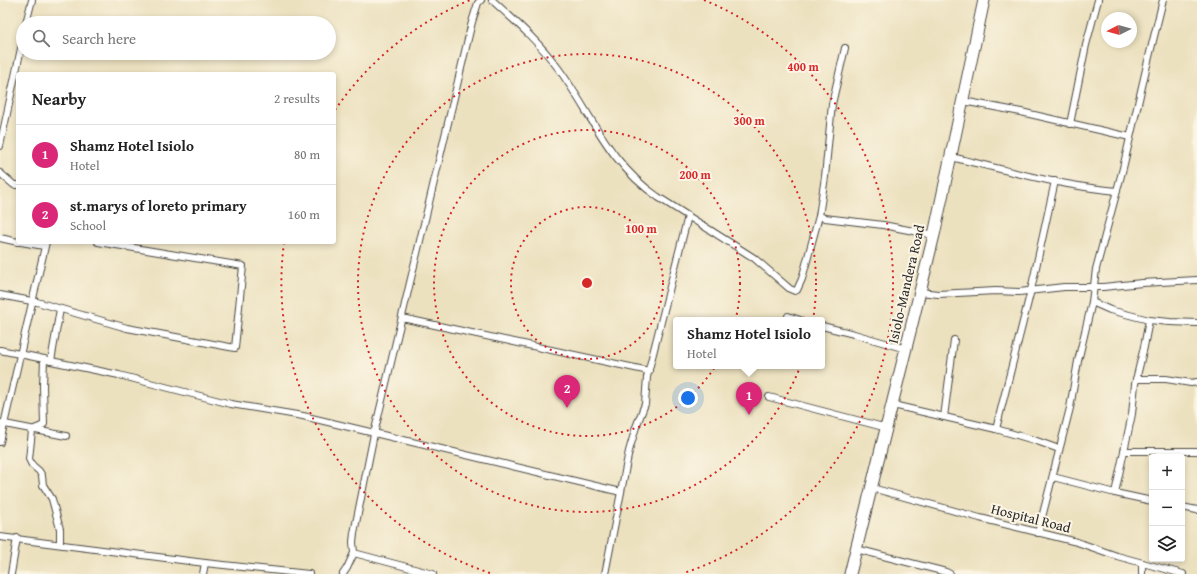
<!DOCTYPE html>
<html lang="en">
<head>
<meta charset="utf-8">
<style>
  :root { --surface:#fff; --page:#f2f2f2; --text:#222; --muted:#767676; --line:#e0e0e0; --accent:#db2777 }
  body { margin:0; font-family:"Gentium Book Plus",serif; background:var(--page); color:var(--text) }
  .controls { position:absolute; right:12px; bottom:12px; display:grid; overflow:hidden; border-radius:4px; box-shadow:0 2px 6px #0003 }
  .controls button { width:36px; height:36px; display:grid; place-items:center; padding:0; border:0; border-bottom:1px solid var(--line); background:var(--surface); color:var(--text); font:20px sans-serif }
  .compass { position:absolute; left:1101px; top:12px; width:36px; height:36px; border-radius:50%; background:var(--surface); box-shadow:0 2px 6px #0003; rotate:264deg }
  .you { position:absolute; left:688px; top:398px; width:14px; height:14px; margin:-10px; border:3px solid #fff; border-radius:50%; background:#1a73e8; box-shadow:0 0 0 6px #1a73e833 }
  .badge { display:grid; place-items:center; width:26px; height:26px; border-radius:50%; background:var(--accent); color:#fff; font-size:13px; font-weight:700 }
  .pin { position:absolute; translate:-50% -33px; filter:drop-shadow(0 1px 2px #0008) }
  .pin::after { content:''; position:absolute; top:21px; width:14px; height:12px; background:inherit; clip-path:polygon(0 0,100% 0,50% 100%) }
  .popup { position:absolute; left:673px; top:317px; width:152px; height:52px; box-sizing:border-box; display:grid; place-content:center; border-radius:4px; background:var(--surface); filter:drop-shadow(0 1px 3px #0005); font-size:13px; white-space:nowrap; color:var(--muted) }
  .popup b { font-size:15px; color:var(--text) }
  .popup::after { content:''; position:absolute; left:50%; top:100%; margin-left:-8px; border:8px solid transparent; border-top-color:var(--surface) }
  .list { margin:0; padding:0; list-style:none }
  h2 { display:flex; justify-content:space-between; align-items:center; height:52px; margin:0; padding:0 16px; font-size:17px }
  h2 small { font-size:13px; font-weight:400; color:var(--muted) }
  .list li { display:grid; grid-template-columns:26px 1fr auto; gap:12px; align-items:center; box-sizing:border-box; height:60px; padding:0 16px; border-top:1px solid var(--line) }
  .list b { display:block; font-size:15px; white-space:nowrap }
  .list p { margin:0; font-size:13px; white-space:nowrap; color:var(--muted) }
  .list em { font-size:13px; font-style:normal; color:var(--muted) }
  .icon { flex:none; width:22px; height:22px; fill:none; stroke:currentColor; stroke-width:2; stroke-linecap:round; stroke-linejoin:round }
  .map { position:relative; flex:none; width:1197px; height:574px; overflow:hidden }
  .search { position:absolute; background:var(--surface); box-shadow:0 2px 6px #0003; left:16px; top:16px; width:320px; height:44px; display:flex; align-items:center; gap:10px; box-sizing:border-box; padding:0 14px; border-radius:22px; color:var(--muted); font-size:15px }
  .panel { position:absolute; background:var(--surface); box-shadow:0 2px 6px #0003; left:16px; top:72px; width:320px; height:172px; border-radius:4px }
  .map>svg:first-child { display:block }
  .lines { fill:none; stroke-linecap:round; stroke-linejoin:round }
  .street-casing { stroke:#484641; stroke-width:8 }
  .highway-casing { stroke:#484641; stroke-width:13 }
  .street { stroke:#fff; stroke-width:6 }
  .highway { stroke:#fff; stroke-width:11 }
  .ring { fill:none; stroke:#d62828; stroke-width:2; stroke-dasharray:2 4 }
  .labels { text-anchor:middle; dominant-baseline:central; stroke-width:4; stroke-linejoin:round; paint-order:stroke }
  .street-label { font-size:14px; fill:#2b2b2b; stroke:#fcf5e5 }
  .centre { fill:#d62828; stroke:#fcf5e5; stroke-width:2 }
  .ring-label { font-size:12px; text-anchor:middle; font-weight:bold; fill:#d62828; stroke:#fcf5e5; stroke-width:4; stroke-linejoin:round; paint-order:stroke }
</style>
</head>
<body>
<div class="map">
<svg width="1197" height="574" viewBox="0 0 1197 574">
  <rect width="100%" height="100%" fill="#fcf5e5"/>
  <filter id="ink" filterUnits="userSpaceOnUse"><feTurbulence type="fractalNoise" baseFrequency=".025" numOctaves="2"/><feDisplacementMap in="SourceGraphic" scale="8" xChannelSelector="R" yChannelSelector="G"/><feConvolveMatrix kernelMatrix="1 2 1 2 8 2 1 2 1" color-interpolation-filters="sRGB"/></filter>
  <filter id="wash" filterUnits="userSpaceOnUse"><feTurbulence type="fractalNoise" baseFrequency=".012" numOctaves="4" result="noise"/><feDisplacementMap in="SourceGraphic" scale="16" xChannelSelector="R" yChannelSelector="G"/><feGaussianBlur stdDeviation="0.9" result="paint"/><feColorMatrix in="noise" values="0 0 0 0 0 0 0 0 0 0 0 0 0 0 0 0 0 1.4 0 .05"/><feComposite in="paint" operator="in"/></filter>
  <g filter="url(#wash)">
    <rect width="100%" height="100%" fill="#ece1bf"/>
  </g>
  <g filter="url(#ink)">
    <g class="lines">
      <defs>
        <g id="street">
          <path d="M492 0C515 21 539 42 558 68 592 114 608 163 658 197L754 258 790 289 795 291 797 290 802 279 819 216 825 177 832 104 845 48"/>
          <path d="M26 23 32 0"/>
          <path d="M963 101 1021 112 1130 137"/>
          <path d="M1070 124 1086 45 1098 0"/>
          <path d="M0 146 23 39"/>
          <path d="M951 157C1005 170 1061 186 1117 191"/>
          <path d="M0 173 14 185H18"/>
          <path d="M819 216 825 218 883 225 934 235"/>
          <path d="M0 238 18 242"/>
          <path d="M21 242 44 246"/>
          <path d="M920 292 938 294 996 291 1019 292 1064 287H1103L1142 283 1197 280"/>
          <path d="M0 295 37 302 127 328 235 348 243 266 98 242"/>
          <path d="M1092 302 1110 310 1149 320 1170 322 1197 323"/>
          <path d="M788 316 800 320"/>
          <path d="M402 318 649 371"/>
          <path d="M822 326 854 334 906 349"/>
          <path d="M0 350 44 359"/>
          <path d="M51 361 119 375 231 404 303 416 621 492"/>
          <path d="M1136 379H1166L1191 383 1197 382"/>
          <path d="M769 397 887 428"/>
          <path d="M893 405 996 429 1034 440 1059 449"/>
          <path d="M944 417 954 340"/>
          <path d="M0 423 66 436"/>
          <path d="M996 429 1031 290 1055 181"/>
          <path d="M0 442 46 242"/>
          <path d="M1124 451H1197"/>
          <path d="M1053 477 1115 493 1152 501"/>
          <path d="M872 488 980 518 1077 542 1117 556 1183 574"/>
          <path d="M1115 493 1132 414 1135 384 1144 347 1149 320"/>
          <path d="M1182 507 1197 510"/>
          <path d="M1038 533 1070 408 1078 361 1092 302 1096 269 1123 168 1147 65 1163 0"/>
          <path d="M0 537 205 563 309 574"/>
          <path d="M60 544V529L52 499 43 485 42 476 39 471 32 465 29 459 32 431C35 427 41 428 44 424L43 386 44 359 51 361 60 309"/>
          <path d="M856 549 946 572 950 574"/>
          <path d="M354 553 433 574"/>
          <path d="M1142 563V574"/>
          <path d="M11 574 17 538"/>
          <path d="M203 574 205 563"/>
          <path d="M343 574 347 568 354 553 353 542 354 533 374 434 472 22 478 3 481 0"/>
          <path d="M605 574 629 451 636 427 645 404 647 377 688 216"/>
        </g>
        <path id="highway" d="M850 574 934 235 984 0"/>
      </defs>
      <use href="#street" class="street-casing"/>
      <use href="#highway" class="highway-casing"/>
      <use href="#street" class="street"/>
      <use href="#highway" class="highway"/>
    </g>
  </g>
  <g class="ring">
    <circle cx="587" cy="283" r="76"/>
    <circle cx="587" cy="283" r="153"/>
    <circle cx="587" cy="283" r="229"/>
    <path d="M490 573A306 306 0 0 1 284 243M335 110A306 306 0 0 1 470 0M704 0A306 306 0 0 1 684 573"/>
  </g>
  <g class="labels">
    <g class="street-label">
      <text transform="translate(906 284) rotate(-77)">Isiolo-Mandera Road</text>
      <text transform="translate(1031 518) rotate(14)">Hospital Road</text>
    </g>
  </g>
  <circle cx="587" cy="283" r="6" class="centre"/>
  <g class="ring-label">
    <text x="803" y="71">400 m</text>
    <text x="749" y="125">300 m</text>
    <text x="695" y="179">200 m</text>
    <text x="641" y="233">100 m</text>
  </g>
</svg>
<div class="controls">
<button>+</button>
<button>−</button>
<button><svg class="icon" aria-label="layers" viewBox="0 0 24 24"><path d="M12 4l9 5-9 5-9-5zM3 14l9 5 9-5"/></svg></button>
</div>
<svg class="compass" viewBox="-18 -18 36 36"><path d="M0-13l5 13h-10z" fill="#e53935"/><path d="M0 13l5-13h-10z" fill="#767676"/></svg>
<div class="you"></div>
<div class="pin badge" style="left:749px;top:415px">1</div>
<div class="popup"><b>Shamz Hotel Isiolo</b>Hotel</div>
<div class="pin badge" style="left:567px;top:408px">2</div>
<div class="search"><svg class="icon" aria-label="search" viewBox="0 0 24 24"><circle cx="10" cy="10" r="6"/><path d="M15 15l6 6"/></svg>Search here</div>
<section class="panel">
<h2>Nearby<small>2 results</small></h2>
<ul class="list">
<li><span class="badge">1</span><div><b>Shamz Hotel Isiolo</b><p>Hotel</p></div><em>80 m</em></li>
<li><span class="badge">2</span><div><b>st.marys of loreto primary</b><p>School</p></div><em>160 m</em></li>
</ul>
</section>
</div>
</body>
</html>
